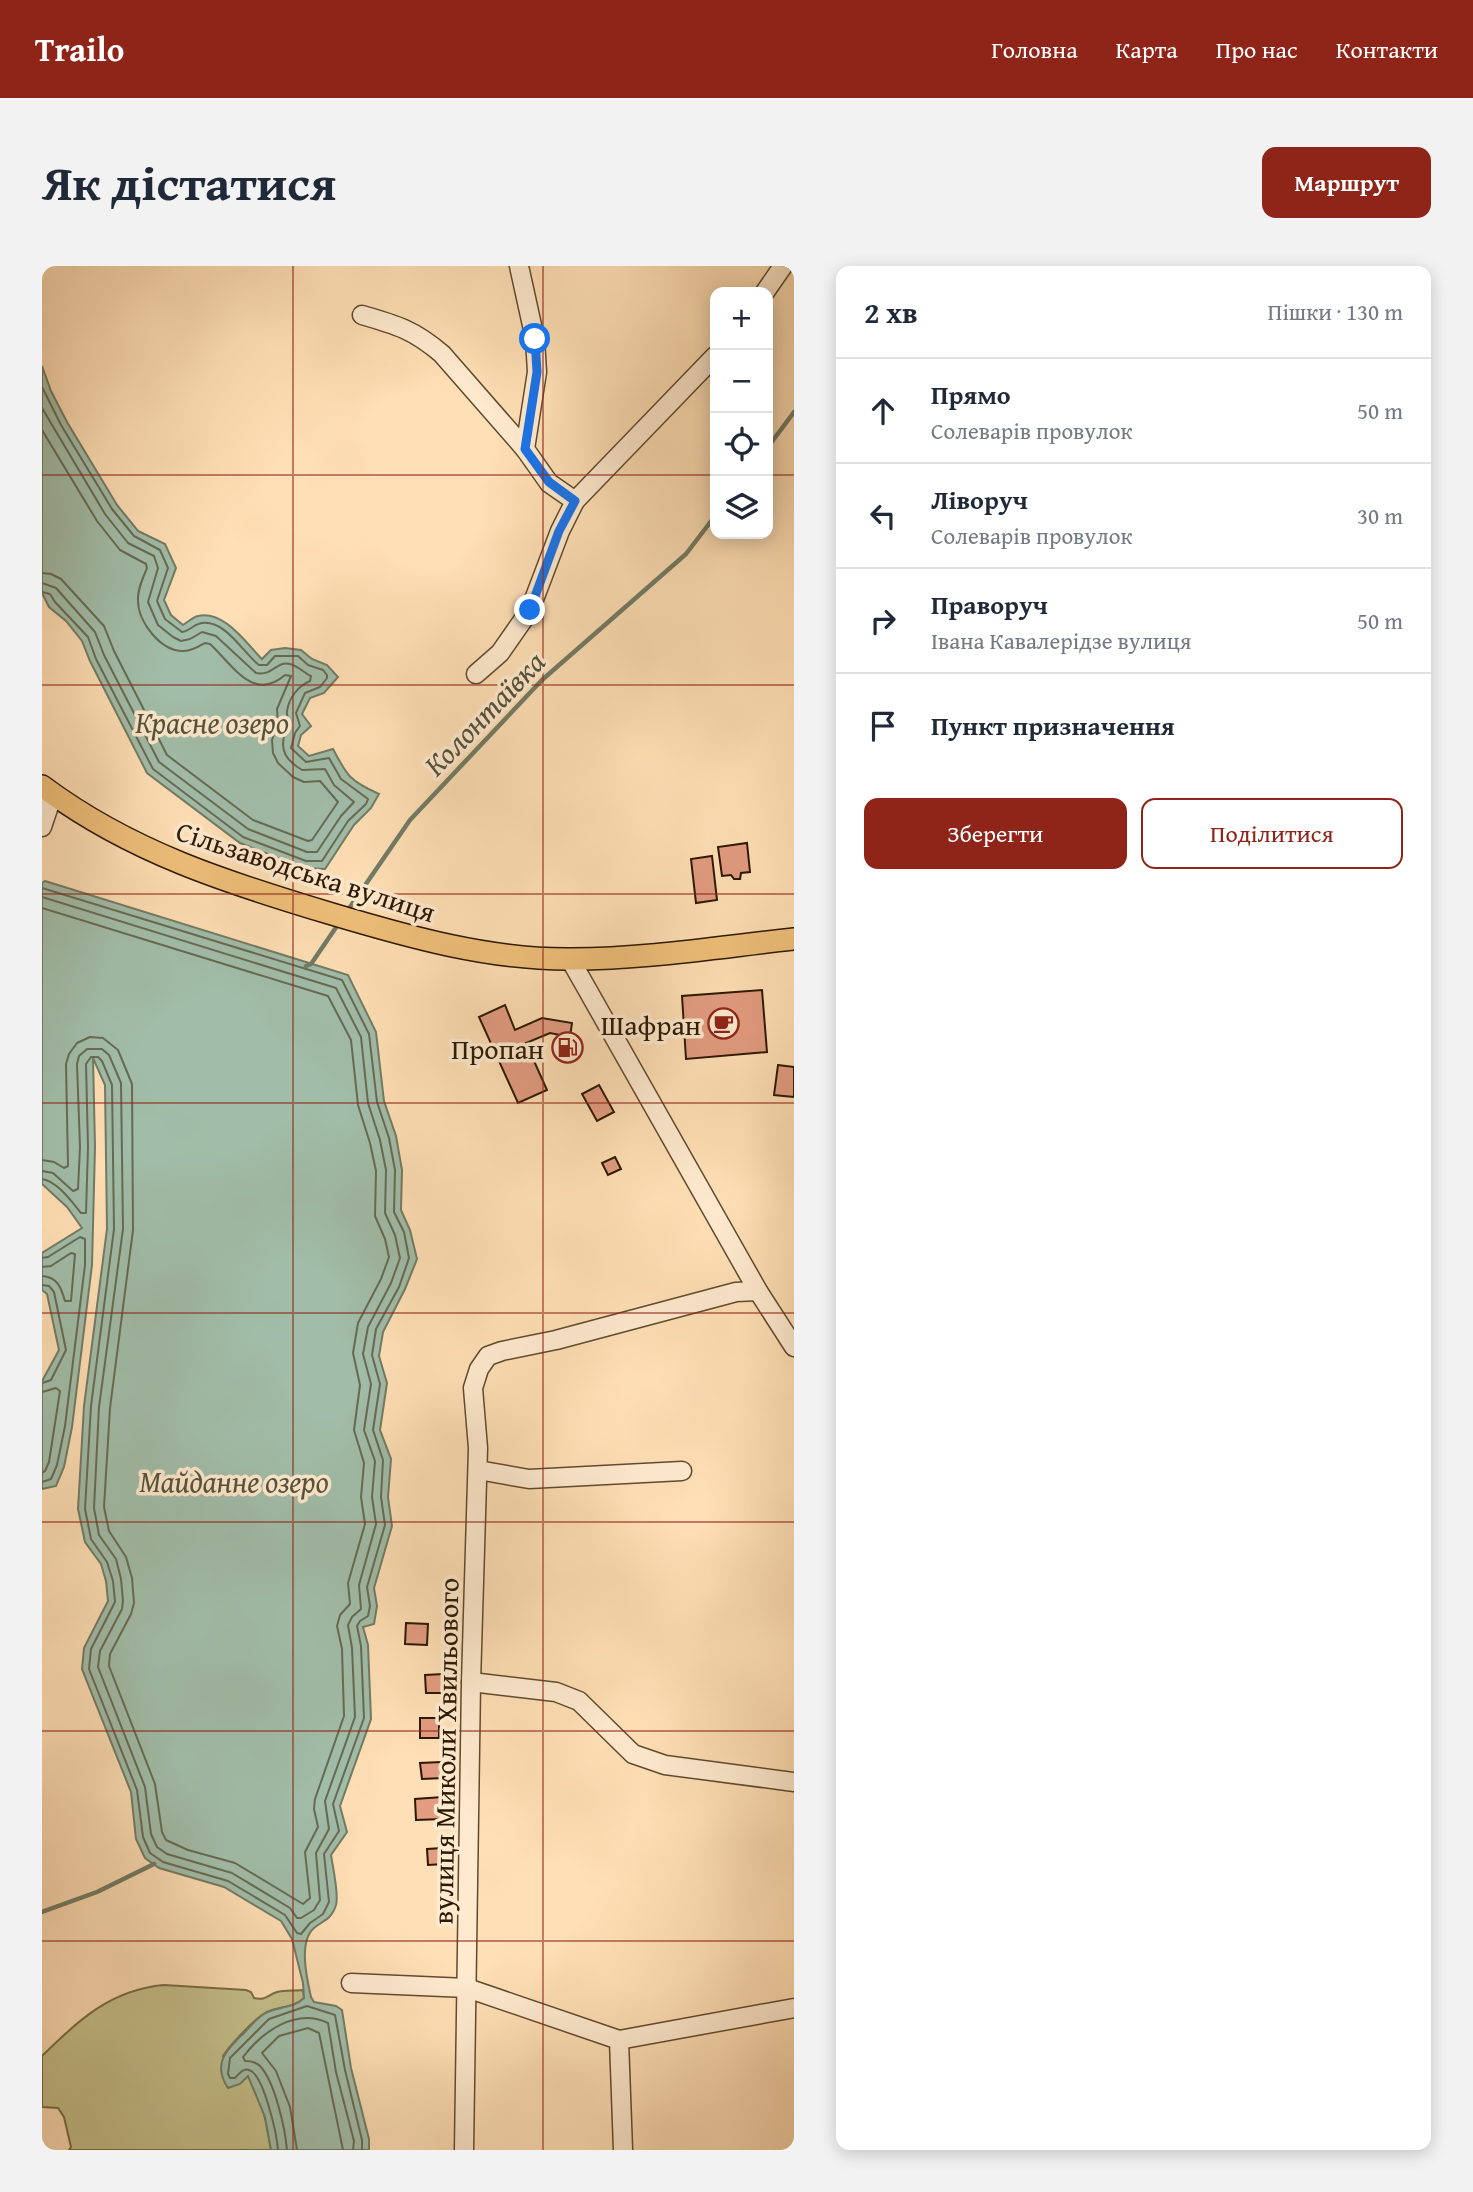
<!DOCTYPE html>
<html lang="uk">
<head>
<meta charset="utf-8">
<style>
  :root { --surface:#fff; --page:#f2f2f3; --text:#1f2937; --muted:#747a83; --line:#e0e1e3; --accent:#8f2418 }
  body { margin:0; font-family:"Gentium Book Plus",serif; background:var(--page); color:var(--text) }
  .controls { position:absolute; right:21px; top:21px; display:grid; overflow:hidden; border-radius:14px; box-shadow:0 4px 18px #0003 }
  .controls button { width:63px; height:63px; display:grid; place-items:center; padding:0; border:0; border-bottom:2px solid var(--line); background:var(--surface); color:var(--text); font:35px sans-serif }
  .stop { position:absolute; width:21px; height:21px; margin:-16px; border:5px solid #1a73e8; border-radius:50%; background:#fff }
  .stop.end { background:#1a73e8; border-color:#fff; box-shadow:0 2px 7px #0008 }
  .list { margin:0; padding:0; list-style:none }
  h2 { display:flex; justify-content:space-between; align-items:center; height:91px; margin:0; padding:0 28px; font-size:30px }
  h2 small { font-size:23px; font-weight:400; color:var(--muted) }
  .list li { display:grid; grid-template-columns:46px 1fr auto; gap:21px; align-items:center; box-sizing:border-box; height:105px; padding:0 28px; border-top:2px solid var(--line) }
  .list b { display:block; font-size:26px; white-space:nowrap }
  .list p { margin:0; font-size:23px; white-space:nowrap; color:var(--muted) }
  .list em { font-size:23px; font-style:normal; color:var(--muted) }
  .actions { display:flex; gap:14px; padding:21px 28px }
  .actions a { flex:1; padding:16px 0; border:2px solid var(--accent); border-radius:14px; text-align:center; font-size:24px; color:var(--accent) }
  .actions .main { background:var(--accent); color:#fff }
  .icon { flex:none; width:38px; height:38px; fill:none; stroke:currentColor; stroke-width:2; stroke-linecap:round; stroke-linejoin:round }
  .map { position:relative; flex:none; width:752px; height:1884px; overflow:hidden; border-radius:14px }
  header { display:flex; align-items:center; gap:42px; box-sizing:border-box; height:98px; padding:0 35px; background:var(--accent); color:#fff }
  header strong { font-size:33px }
  nav { display:flex; gap:38px; margin-inline-start:auto; font-size:24px }
  .intro { display:flex; align-items:center; justify-content:space-between; box-sizing:border-box; height:168px; padding:0 42px }
  h1 { margin:0; font-size:49px }
  .button { padding:18px 32px; border-radius:14px; background:var(--accent); color:#fff; font-size:24px; font-weight:700 }
  main { display:flex; gap:42px; padding:0 42px }
  aside { flex:1; background:var(--surface); border-radius:14px; box-shadow:0 4px 18px #0003 }
  .map>svg:first-child { display:block }
  .green { fill:#c5c08a; stroke:#786c45; stroke-width:2 }
  .water { fill:#a1bda9; stroke:#727b65; stroke-width:2 }
  .lines { fill:none; stroke-linecap:round; stroke-linejoin:round }
  .shore { stroke:#666a54; stroke-width:2 }
  .stream { stroke:#727b65; stroke-width:4.5 }
  .building { fill:#e39c81; stroke:#2b1800; stroke-width:2 }
  .minor-casing { stroke:#604a2d; stroke-width:21 }
  .major-casing { stroke:#2b1800; stroke-width:24 }
  .minor { stroke:#ffeacf; stroke-width:18 }
  .major { stroke:#f0c07a; stroke-width:21 }
  .route { stroke:#1a73e8; stroke-width:9 }
  .grid { fill:none; stroke:#8f2418; stroke-width:2; stroke-opacity:0.55 }
  .labels { text-anchor:middle; dominant-baseline:central; stroke-width:7; stroke-linejoin:round; paint-order:stroke }
  .street-label { font-size:28px; fill:#2b1800; stroke:#ffeacf }
  .poi-label { font-size:28px; fill:#2b1800; stroke:#ffeacf; text-anchor:end }
  .water-label { font-size:30px; font-style:italic; fill:#54523b; stroke:#ffeacf }
</style>
</head>
<body>
<header>
<strong>Trailo</strong>
<nav><a>Головна</a><a>Карта</a><a>Про нас</a><a>Контакти</a></nav>
</header>
<div class="intro"><h1>Як дістатися</h1><a class="button">Маршрут</a></div>
<main>
<div class="map">
<svg width="752" height="1884" viewBox="0 0 752 1884">
  <rect width="100%" height="100%" fill="#ffdfb5"/>
  <filter id="stains"><feTurbulence type="fractalNoise" baseFrequency=".00286" numOctaves="4"/><feColorMatrix values="0 0 0 0 .2 0 0 0 0 .09 0 0 0 0 .02 0 0 0 .5 -.17"/></filter>
  <radialGradient id="worn" r=".72"><stop offset=".6" stop-color="#630" stop-opacity="0"/><stop offset="1" stop-color="#630" stop-opacity=".3"/></radialGradient>
  <path class="green" d="M122 1719 204 1724 209 1726 212 1732C223 1735 226 1729 235 1726 243 1724 253 1725 261 1724L262 1732C252 1742 237 1740 225 1746 212 1753 189 1778 181 1790 188 1796 197 1802 204 1808 220 1824 225 1862 229 1884H27L29 1881 22 1851 16 1842 0 1841V1790C37 1754 68 1724 122 1719Z"/>
  <g class="water">
    <path d="M0 100 9 125 25 156 75 239 96 265 123 278 134 302 122 334 129 349 141 359C146 356 151 351 156 350 182 344 204 377 220 393L229 384 243 382 259 384 270 393 285 399 296 411 282 427 268 432 260 448 269 460 259 469 256 480 267 490 291 483C305 510 308 515 337 528L329 542 312 559 283 603 262 602 198 577 105 507 48 395 40 375 24 355 7 341 0 327Z"/>
    <path d="M3 615 306 709 334 766 342 835 354 870 360 904 359 944 368 964 375 993 363 1023 341 1066 337 1090 345 1117 338 1164 349 1193 346 1231 350 1260 332 1322 335 1340 332 1358 321 1361 326 1379 329 1453 298 1540 305 1566 289 1589C291 1602 297 1628 294 1639 289 1654 282 1654 272 1662 256 1676 265 1713 269 1731L272 1736 294 1740 300 1744 309 1802 327 1873V1884H229L223 1851 206 1810 198 1818 186 1822C170 1798 184 1784 202 1767 208 1761 214 1753 222 1748 234 1740 251 1743 262 1732L261 1717 250 1673 239 1655 182 1621 117 1602 103 1592 94 1573 89 1526 40 1403 42 1382 66 1335 64 1315 59 1298 43 1276 36 1243 42 1140 65 963 63 819 51 792 53 881 50 999 30 1161 22 1201 14 1220 0 1223V1115L17 1084 5 1028 0 1024V987L40 962 25 941 0 918V617Z"/>
  </g>
  <g class="lines">
    <g class="shore">
      <path d="M0 121 19 159 70 243 92 270 118 284 126 302 115 335 123 353 140 366C148 365 152 358 160 357 184 354 201 387 217 399H225L233 390H256L266 399 281 404 285 409V412L278 421 263 427 254 447 258 460 253 467 249 482 264 496 287 492 299 513 326 533 324 538 306 555 280 595H264L201 571 111 503 54 393 46 371 13 336 8 328 0 326"/>
      <path d="M0 142 63 248 86 277 112 290 116 302 106 336 116 359 131 371 139 375 148 373 160 366 174 370 214 407C232 410 233 395 248 398 256 400 262 407 269 410L268 415C256 420 247 432 245 445 244 449 247 453 247 457 247 459 245 464 243 467 237 485 245 495 260 504L283 503 292 519 312 536 299 550 275 586H265L206 563 117 496 62 389 53 366 14 322 0 317"/>
      <path d="M0 164 55 255 78 284 104 298 105 302C101 312 95 324 96 335 96 356 119 386 142 385 150 385 156 381 163 377L168 378C190 398 211 437 243 409L249 410 235 443 236 458 230 474 231 487 236 497 251 511 262 516 278 515 296 536 270 574 266 575 211 554 125 489 72 385 62 360 19 313 9 308 0 307"/>
      <path d="M0 622 300 714 327 768 335 836 347 872 353 904 352 946 362 966 367 992 357 1021 334 1063 330 1089 338 1118 331 1164 341 1194 339 1231 343 1259 325 1321 328 1340 326 1350 318 1355 315 1360 319 1380 322 1452 291 1538 297 1565 282 1588 287 1636 281 1648 268 1657 259 1668 255 1667 243 1649 186 1615 121 1596 108 1587 101 1571 95 1524 47 1403 49 1383 73 1336 71 1315 65 1296 49 1273 43 1243 49 1140 72 963 70 819 60 795 56 791H49L44 798 46 881 44 947H39C30 936 15 915 0 913"/>
      <path d="M0 631 294 722 319 771 326 837 338 874 344 904 343 947 353 969 358 992 349 1017 326 1061 321 1088 329 1118 322 1164 333 1195 330 1231 334 1258 317 1319 319 1343 310 1351 306 1359 310 1382 313 1451 283 1535 287 1563 274 1587 278 1634 272 1644 259 1652H255L248 1642 190 1607 125 1588 115 1581 109 1568 103 1521 56 1401 58 1385 80 1343 81 1335 79 1313 74 1293 57 1269 52 1242 57 1141 81 963 79 817 67 789 60 783H45L37 790 35 798 38 881 36 923 31 925 11 907 0 905"/>
      <path d="M0 642 286 730 309 774 316 839 328 877 334 905 333 950 343 973 347 991 339 1013 316 1057 311 1087 318 1119 312 1164 322 1197 319 1231 323 1258 306 1317 308 1338 298 1349 295 1360 300 1383 302 1450 273 1533 272 1543 276 1561 263 1586 268 1632 261 1638 193 1597 146 1584 124 1574 120 1566 113 1518 67 1400 68 1388 89 1348 92 1337 90 1312 84 1291 67 1265 62 1241 68 1142 91 964 90 818 76 784 61 772 48 771 35 777 27 788 24 798 26 900 22 902 12 896 0 894"/>
      <path d="M0 992 6 991 38 971 43 973V999L23 1160 15 1199 9 1213 0 1216"/>
      <path d="M0 1001 9 1000 29 987 33 988 29 1035H23C19 1022 16 1011 0 1010"/>
      <path d="M0 1019 7 1020 12 1026 24 1084 9 1114 0 1117"/>
      <path d="M0 1126 14 1122 18 1125 7 1196 3 1205 0 1207"/>
      <path d="M236 1884C235 1870 222 1808 207 1804 201 1802 197 1808 193 1812H188L186 1808 188 1792 227 1753 265 1740 293 1749 303 1804 320 1874V1884"/>
      <path d="M245 1884C243 1862 233 1816 218 1800 214 1796 209 1795 203 1795L201 1791C220 1766 254 1741 286 1757L294 1806 312 1875 311 1884"/>
      <path d="M255 1884 248 1841 234 1805 220 1787 237 1770 266 1762 277 1767 301 1884"/>
    </g>
    <g class="stream">
      <path d="M726 181 752 146"/>
      <path d="M306 644 368 554 500 414 644 288 673 250"/>
      <path d="M264 700 269 698 297 657"/>
      <path d="M0 1646 55 1626 112 1598"/>
    </g>
  </g>
  <g class="building">
    <path d="M705 577 708 606 699 607 698 613H692L689 609 680 610 676 581Z"/>
    <path d="M670 590 675 634 654 637 649 593Z"/>
    <path d="M720 724 725 786 644 793 640 730Z"/>
    <path d="M463 739 473 764 500 752 530 757 528 771 508 767 484 777 505 824 476 837 437 751Z"/>
    <path d="M736 799 752 801V831L732 829Z"/>
    <path d="M557 819 572 846 555 855 540 828Z"/>
    <path d="M573 891 579 903 566 909 560 897Z"/>
    <path d="M364 1357 386 1358 385 1379 363 1378Z"/>
    <path d="M401 1408 402 1427H384L383 1409Z"/>
    <rect x="378" y="1452" width="19" height="20"/>
    <path d="M399 1496 401 1512 380 1513 378 1497Z"/>
    <path d="M400 1531 401 1553 374 1554 373 1533Z"/>
    <path d="M401 1582 402 1598 386 1599 385 1583Z"/>
  </g>
  <g class="lines">
    <defs>
      <g id="minor">
        <path d="M477 0 493 73 495 106 483 183 507 217 533 235"/>
        <path d="M723 26 741 0"/>
        <path d="M320 49C355 59 372 64 400 88L483 183"/>
        <path d="M434 408 458 387 488 344 518 265 533 235 673 90"/>
        <path d="M0 561 11 528"/>
        <path d="M528 693 716 1025 752 1081"/>
        <path d="M436 1204 487 1213 640 1205"/>
        <path d="M429 1416 514 1426 537 1435 591 1488 623 1499 752 1516"/>
        <path d="M309 1717 425 1722 577 1774 581 1884"/>
        <path d="M577 1774 752 1742"/>
        <path d="M422 1884 429 1416 436 1182 431 1122 437 1103 446 1090 460 1085 514 1074 694 1026 716 1025"/>
      </g>
      <path id="major" d="M0 520C88 586 186 617 290 648 367 671 448 694 530 693 604 693 678 681 752 673"/>
    </defs>
    <use href="#minor" class="minor-casing"/>
    <use href="#major" class="major-casing"/>
    <use href="#minor" class="minor"/>
    <use href="#major" class="major"/>
  </g>
  <g class="lines">
    <path class="route" d="M488 344 517 265 533 235 507 216 483 183 495 106 493 73"/>
  </g>
  <path class="grid" d="M251 0V1884M501 0V1884M0 209H673M726 209H752M0 419H752M0 628H752M0 837H752M0 1047H752M0 1256H752M0 1465H752M0 1675H752"/>
  <defs>
    <symbol id="cafe-ring" viewBox="-11 -11 22 22"><circle r="9.5" fill="#ffeacf" stroke="#8f2418" stroke-width="1.5"/><path d="M-5.5-4.5H6V0H3Q3 3.5 0 3.5H-2.5Q-5.5 3.5-5.5 0ZM3-3.2v2h1.7v-2ZM-6 4.5H4V6H-6Z" fill="#8f2418"/></symbol>
    <symbol id="fuel-ring" viewBox="-11 -11 22 22"><circle r="9.5" fill="#ffeacf" stroke="#8f2418" stroke-width="1.5"/><path d="M-5.5-6h7V0h2V4h1.3V-2.5L3-4.5l.8-.8L6-3V5H2.5V1h-1V6h-7ZM-4.2-4.7v3.2H.2V-4.7Z" fill="#8f2418"/></symbol>
  </defs>
  <g fill-rule="evenodd">
    <use href="#cafe-ring" x="664" y="740" width="35" height="35"/>
    <use href="#fuel-ring" x="508" y="764" width="35" height="35"/>
  </g>
  <g class="labels">
    <g class="street-label">
      <text transform="translate(264 605) rotate(18)">Сільзаводська вулиця</text>
      <text transform="translate(403 1485) rotate(-89)">вулиця Миколи Хвильового</text>
    </g>
    <g class="poi-label">
      <text x="659" y="758">Шафран</text>
      <text x="502" y="782">Пропан</text>
    </g>
    <g class="water-label">
      <text transform="translate(442 447) rotate(-46)">Колонтаївка</text>
      <text x="170" y="456">Красне озеро</text>
      <text x="192" y="1215">Майданне озеро</text>
    </g>
  </g>
  <rect width="100%" height="100%" filter="url(#stains)"/>
  <rect width="100%" height="100%" fill="url(#worn)"/>
</svg>
<div class="controls">
<button>+</button>
<button>−</button>
<button><svg class="icon" aria-label="locate" viewBox="0 0 24 24"><circle cx="12" cy="12" r="6"/><path d="M12 2v4M12 18v4M2 12h4M18 12h4"/></svg></button>
<button><svg class="icon" aria-label="layers" viewBox="0 0 24 24"><path d="M12 4l9 5-9 5-9-5zM3 14l9 5 9-5"/></svg></button>
</div>
<div class="stop" style="left:493px;top:73px"></div>
<div class="stop end" style="left:488px;top:344px"></div>
</div>
<aside>
<h2>2 хв<small>Пішки · 130 m</small></h2>
<ul class="list">
<li><svg class="icon" aria-label="ahead" viewBox="0 0 24 24"><path d="M12 20V5M6 11l6-6 6 6"/></svg><div><b>Прямо</b><p>Солеварів провулок</p></div><em>50 m</em></li>
<li><svg class="icon" aria-label="left" viewBox="0 0 24 24"><path d="M17 20v-9H6M10 6l-5 5 5 5"/></svg><div><b>Ліворуч</b><p>Солеварів провулок</p></div><em>30 m</em></li>
<li><svg class="icon" aria-label="right" viewBox="0 0 24 24"><path d="M7 20v-9h11M14 6l5 5-5 5"/></svg><div><b>Праворуч</b><p>Івана Кавалерідзе вулиця</p></div><em>50 m</em></li>
<li><svg class="icon" aria-label="arrive" viewBox="0 0 24 24"><path d="M6 21V4h12l-3 4 3 4H6"/></svg><div><b>Пункт призначення</b></div></li>
</ul>
<div class="actions"><a class="main">Зберегти</a><a>Поділитися</a></div>
</aside>
</main>
</body>
</html>
